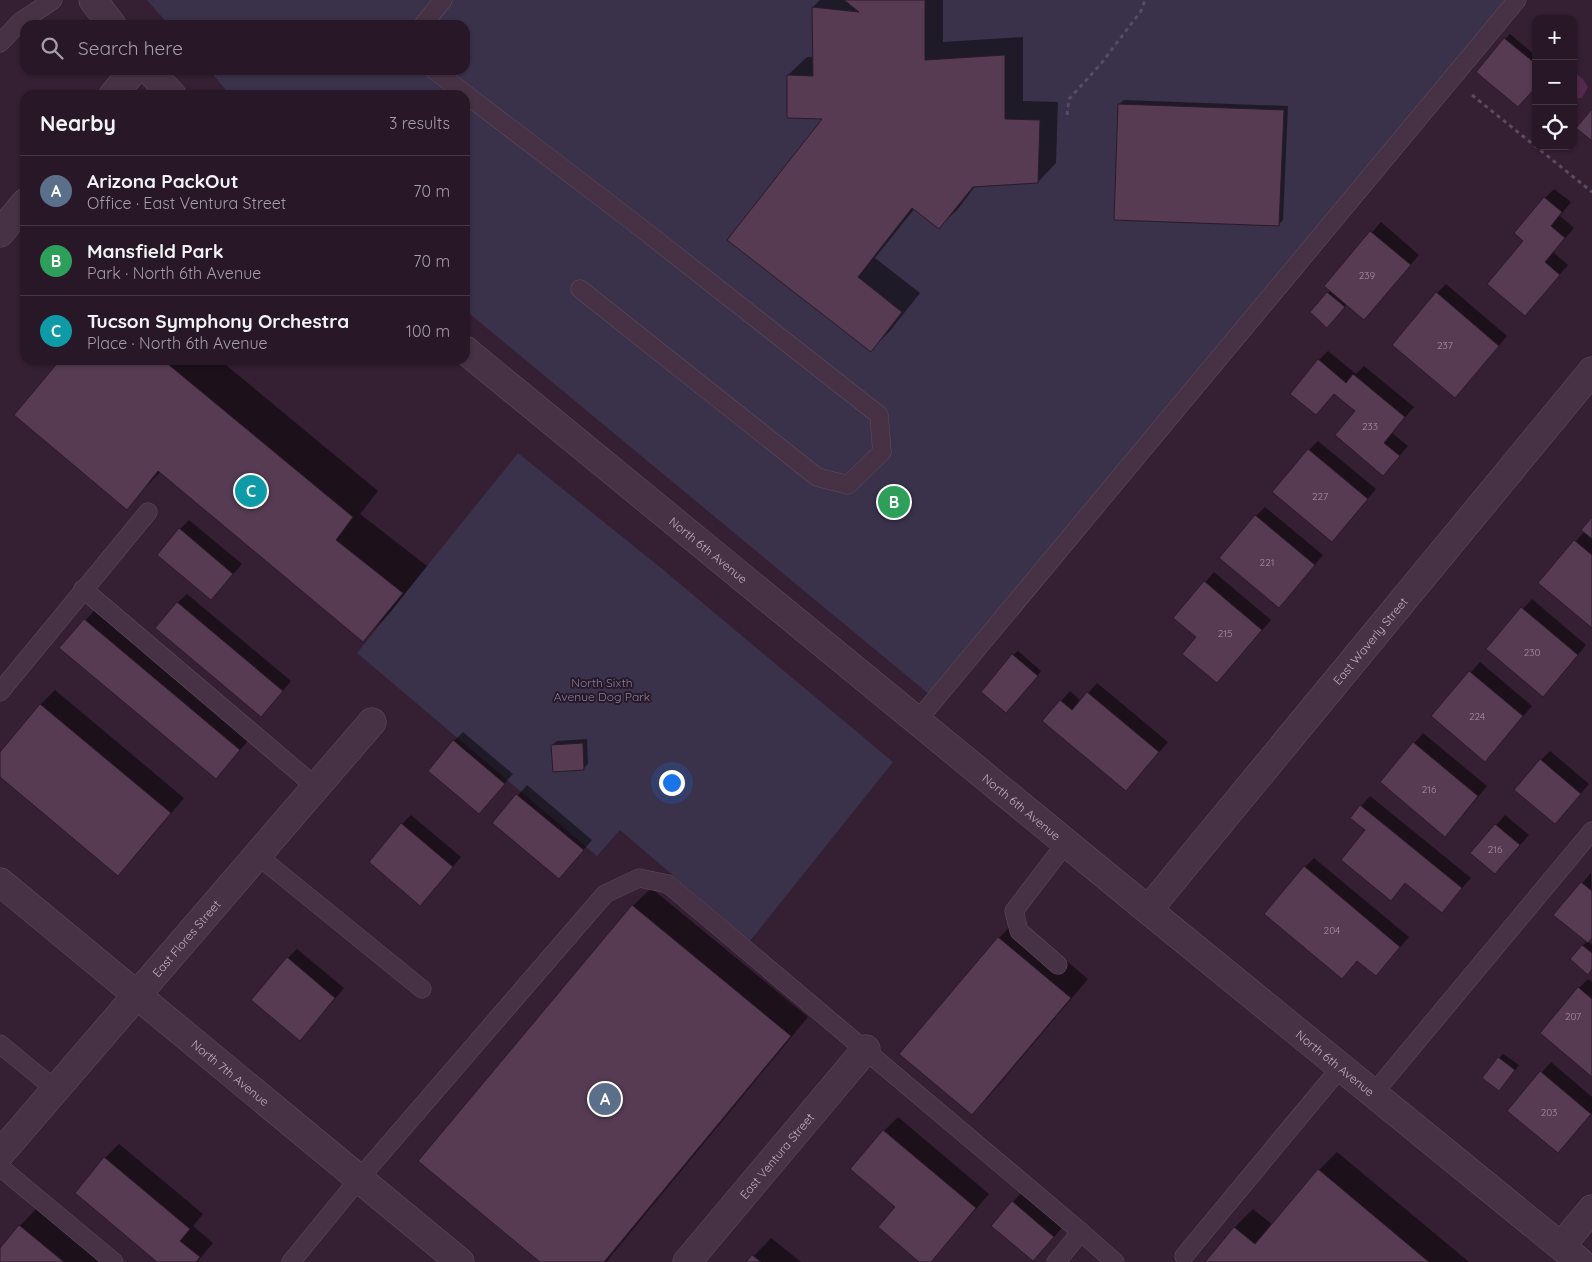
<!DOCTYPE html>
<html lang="en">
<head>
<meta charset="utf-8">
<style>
  :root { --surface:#281726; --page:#342432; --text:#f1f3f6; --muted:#a59fa7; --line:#443643; --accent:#f87ce9 }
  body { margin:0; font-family:Quicksand,sans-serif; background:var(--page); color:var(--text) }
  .controls { position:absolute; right:15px; top:15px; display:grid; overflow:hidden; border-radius:10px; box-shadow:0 1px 4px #0004 }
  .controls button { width:45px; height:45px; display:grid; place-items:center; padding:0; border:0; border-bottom:1px solid var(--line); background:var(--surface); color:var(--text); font:25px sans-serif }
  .you { position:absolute; left:671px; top:782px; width:18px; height:18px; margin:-12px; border:4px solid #fff; border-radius:50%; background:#1a73e8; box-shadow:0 0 0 8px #1a73e833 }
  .badge { display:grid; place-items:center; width:32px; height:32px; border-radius:50%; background:var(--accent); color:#fff; font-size:16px; font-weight:700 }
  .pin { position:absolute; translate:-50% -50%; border:2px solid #fff; box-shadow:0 1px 5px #0006 }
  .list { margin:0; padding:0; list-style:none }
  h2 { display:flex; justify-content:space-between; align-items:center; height:65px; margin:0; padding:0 20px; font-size:21px }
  h2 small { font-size:16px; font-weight:400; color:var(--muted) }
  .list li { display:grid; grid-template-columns:32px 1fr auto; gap:15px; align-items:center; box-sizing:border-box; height:70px; padding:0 20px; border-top:1px solid var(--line) }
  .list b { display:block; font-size:19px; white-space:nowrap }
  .list p { margin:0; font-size:16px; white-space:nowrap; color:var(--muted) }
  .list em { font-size:16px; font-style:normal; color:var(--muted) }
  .icon { flex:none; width:28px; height:28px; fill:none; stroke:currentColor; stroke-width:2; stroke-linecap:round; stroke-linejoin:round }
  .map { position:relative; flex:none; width:1592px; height:1262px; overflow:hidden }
  .search { position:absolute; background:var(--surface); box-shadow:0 1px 4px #0004; left:20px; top:20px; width:450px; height:55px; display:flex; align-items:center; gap:12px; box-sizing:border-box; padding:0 18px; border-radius:15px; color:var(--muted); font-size:19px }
  .panel { position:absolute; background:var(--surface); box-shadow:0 1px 4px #0004; left:20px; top:90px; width:450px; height:275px; border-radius:15px }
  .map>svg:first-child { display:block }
  .green { fill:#3a324a }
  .water { fill:#522a4e }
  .shadow { fill:#0007 }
  .building { fill:#563b53; stroke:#2c1a2b }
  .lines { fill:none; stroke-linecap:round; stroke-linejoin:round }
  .service-casing { stroke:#614d5f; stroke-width:19 }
  .minor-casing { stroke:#614d5f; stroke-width:29 }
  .tertiary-casing { stroke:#614d5f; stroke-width:29 }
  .path { stroke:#5a4b61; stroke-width:3; stroke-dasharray:4 4; stroke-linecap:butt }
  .service { stroke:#463244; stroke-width:18 }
  .minor { stroke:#463244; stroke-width:28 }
  .tertiary { stroke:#463244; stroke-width:28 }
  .labels { text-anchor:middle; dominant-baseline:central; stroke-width:4; stroke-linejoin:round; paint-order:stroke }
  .number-label { font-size:10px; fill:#a890a5 }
  .street-label { font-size:12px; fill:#c3acc0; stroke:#2a1828 }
  .park-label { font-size:12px; fill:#7b85a3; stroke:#2a1828 }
</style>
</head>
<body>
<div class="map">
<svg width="1592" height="1262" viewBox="0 0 1592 1262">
  <rect width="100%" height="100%" fill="#351f33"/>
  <g class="green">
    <path d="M147 0H1508L930 695 465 310V95H230L209 70H465V25H169Z"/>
    <path d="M518 453 661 568 893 762 750 941 620 830 597 856 357 653Z"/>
  </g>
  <path class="water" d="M1573 71 1583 79 1588 87 1582 98 1573 99Z"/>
  <g class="shadow">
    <path d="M820 0H943V42L1023 37V101L1058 102 1056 163 1038 182 976 185 958 209 939 227 915 208 875 258 920 293 889 332 871 350 824 117 788 75 807 57H814L813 7Z"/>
    <path d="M1510 34 1536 56V86L1478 71Z"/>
    <path d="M1124 100 1288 106 1283 220 1278 225 1119 104Z"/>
    <path d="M1554 189 1571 202 1560 216 1574 228 1553 252 1568 265 1525 314V241L1545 198Z"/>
    <path d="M1381 222 1419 255 1373 309 1347 304 1331 322 1328 293 1331 290 1326 286Z"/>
    <path d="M1446 284 1507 336 1464 387 1437 293Z"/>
    <path d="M1328 351 1356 374 1364 366 1414 407 1392 433 1408 446 1383 474 1357 411 1335 393 1316 414 1319 360Z"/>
    <path d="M61 360H220L378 491 360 514 427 566 388 615 363 640 160 472 126 508Z"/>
    <path d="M1318 441 1376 489 1332 541 1309 450Z"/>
    <path d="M1265 507 1323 555 1288 597 1256 516Z"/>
    <path d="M1592 519V626L1540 583 1585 531Z"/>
    <path d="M189 520 242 564 220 589 180 529Z"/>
    <path d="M1214 572 1271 620 1217 682 1198 637 1175 618Z"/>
    <path d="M187 594 291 681 270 706 177 603Z"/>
    <path d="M1532 599 1586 645 1552 686 1488 649Z"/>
    <path d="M99 605 253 735 216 778 61 648Z"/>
    <path d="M1018 651 1041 671 1010 707 1013 655Z"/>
    <path d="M1480 662 1532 706 1494 750 1433 716Z"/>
    <path d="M1097 683 1168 742 1126 790 1044 720 1070 691 1081 701Z"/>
    <path d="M55 690 184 798 132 860 118 874 0 775V753L41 704Z"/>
    <path d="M463 732 513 774 479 812 454 741Z"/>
    <path d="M1423 733 1487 786 1454 826 1381 782Z"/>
    <path d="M587 739 588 764 584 768 552 745 557 741Z"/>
    <path d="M1550 751 1589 784 1555 823 1541 760Z"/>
    <path d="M527 785 592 840 559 878 493 823Z"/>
    <path d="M1370 796 1471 878 1442 911 1406 883 1391 899 1367 830 1351 818Z"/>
    <path d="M411 815 461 857 429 895 402 824Z"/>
    <path d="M1505 815 1529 835 1495 873 1472 853Z"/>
    <path d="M1314 858 1409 937 1376 975 1305 867Z"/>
    <path d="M1591 873 1592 937 1588 941 1592 945V969L1572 959 1587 941 1555 914Z"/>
    <path d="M651 888 808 1017 606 1262H542L633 906Z"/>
    <path d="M1017 919 1088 979 990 1095 972 1114 901 1054 999 938Z"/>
    <path d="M297 949 344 988 309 1030 288 958Z"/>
    <path d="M1588 979 1592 982V1075L1579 988Z"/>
    <path d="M1503 1054 1519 1065 1504 1085 1499 1058Z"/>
    <path d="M1551 1062 1592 1097V1113L1558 1152 1509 1110Z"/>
    <path d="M898 1117 989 1194 930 1262H921L897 1207 884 1131Z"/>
    <path d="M119 1144 203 1214 193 1226 213 1243 197 1262H159L105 1158Z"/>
    <path d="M1337 1152 1469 1262H1206L1235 1227 1253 1209 1273 1225 1319 1170Z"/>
    <path d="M1022 1192 1063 1227 1033 1260 1013 1202Z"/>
    <path d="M38 1207 105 1262H0V1250L20 1226Z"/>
    <path d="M771 1238 801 1262H748Z"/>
  </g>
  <g class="building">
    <path d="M844 0H925V60L1005 55V119L1040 120 1038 183 973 187 939 229 912 208 858 277 902 312 871 352 727 240 822 119 787 118V75L813 76 812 7 859 12Z"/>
    <path d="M1504 38 1536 64V87L1518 107 1476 72Z"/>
    <path d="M1118 104 1284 110 1279 226 1114 220Z"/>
    <path d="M1592 109V141L1576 128Z"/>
    <path d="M1544 197 1562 212 1551 226 1565 238 1545 262 1560 275 1525 316 1487 284 1523 241 1514 233Z"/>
    <path d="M1370 231 1411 265 1364 320 1324 286Z"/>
    <path d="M1327 292 1345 307 1327 328 1310 312Z"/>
    <path d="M1436 292 1499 346 1455 398 1392 345Z"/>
    <path d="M1318 359 1346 383 1353 374 1405 417 1384 443 1400 456 1383 476 1335 435 1355 411 1334 394 1316 415 1290 394Z"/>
    <path d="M60 360H163L353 517 336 540 403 593 363 642 158 471 127 510 14 415Z"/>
    <path d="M1308 449 1368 499 1332 542 1272 492Z"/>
    <path d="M1255 515 1315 565 1279 608 1219 558Z"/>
    <path d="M1592 517V539L1581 530Z"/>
    <path d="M179 528 233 574 211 600 157 555Z"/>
    <path d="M1574 540 1592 555V628L1538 583Z"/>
    <path d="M1204 581 1262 630 1217 683 1182 654 1196 637 1173 618Z"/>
    <path d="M177 602 283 691 261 717 155 628Z"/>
    <path d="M1521 607 1578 655 1543 697 1486 649Z"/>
    <path d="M84 619 240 750 216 779 59 648Z"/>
    <path d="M1012 654 1038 676 1006 713 981 692Z"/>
    <path d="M1469 671 1523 716 1485 762 1431 716Z"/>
    <path d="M1087 692 1159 752 1126 791 1042 721 1060 700 1072 710Z"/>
    <path d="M40 704 171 813 118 876 0 777V752Z"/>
    <path d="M453 740 505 784 479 814 428 771Z"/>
    <path d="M1413 742 1478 796 1445 837 1380 782Z"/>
    <path d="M583 743 584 770 553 772 551 745Z"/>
    <path d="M1540 759 1581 794 1555 824 1514 790Z"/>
    <path d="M516 794 584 850 559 879 492 823Z"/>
    <path d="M1360 805 1462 888 1442 913 1405 883 1391 901 1341 860 1365 830 1350 818Z"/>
    <path d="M401 823 453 867 420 906 369 862Z"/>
    <path d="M1495 824 1520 845 1495 874 1470 853Z"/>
    <path d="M1304 866 1400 947 1376 976 1357 961 1342 979 1264 914Z"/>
    <path d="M1581 882 1592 891V938L1588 943 1553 915Z"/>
    <path d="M632 905 791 1036 604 1262H540L418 1161Z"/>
    <path d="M998 937 1071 998 972 1115 899 1054Z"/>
    <path d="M1582 945 1592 953V969L1588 975 1570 959Z"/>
    <path d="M287 957 335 998 300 1041 251 1000Z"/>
    <path d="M1578 987 1592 999V1077L1540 1033Z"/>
    <path d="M1498 1057 1515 1070 1499 1091 1482 1078Z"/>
    <path d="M1540 1071 1591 1114 1558 1153 1507 1111Z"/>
    <path d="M883 1130 976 1208 931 1262H919L878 1227 895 1207 850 1169Z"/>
    <path d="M104 1157 190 1229 180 1241 200 1257 196 1262H157L75 1193Z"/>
    <path d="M1318 1169 1429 1262H1205L1234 1227 1255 1244Z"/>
    <path d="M1012 1201 1054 1237 1033 1261 991 1226Z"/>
    <path d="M19 1225 64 1262H0V1248Z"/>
    <path d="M752 1255 761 1262H746Z"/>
  </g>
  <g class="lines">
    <defs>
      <g id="service">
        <path d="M423 25 443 0"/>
        <path d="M0 43 20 22 53 0"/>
        <path d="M434 70 632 221 879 415 882 452 848 485 817 477 580 289"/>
        <path d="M83 589 316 787"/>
        <path d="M0 692 148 512"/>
        <path d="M917 721 1517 0"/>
        <path d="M257 855 422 989"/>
        <path d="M1058 965 1019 931 1014 911 1066 843"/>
        <path d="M0 1044 56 1090"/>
        <path d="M1373 1094 1592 831"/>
        <path d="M0 1167 114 1262"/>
        <path d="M1184 1256 1341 1067"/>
        <path d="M291 1262 359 1179 605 894 639 878 668 884 1081 1232"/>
        <path d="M1056 1262 1081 1232 1115 1262"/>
      </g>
      <g id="minor">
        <path d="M113 95 134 70"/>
        <path d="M0 233 25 203"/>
        <path id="s1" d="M0 882 460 1262"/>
        <path id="s2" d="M1148 910 1592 371"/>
        <path id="s3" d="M0 1154 372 722"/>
        <path d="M1561 1246 1592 1209"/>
        <path id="s4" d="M687 1262 866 1049"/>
      </g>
      <g id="tertiary">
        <path d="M93 0 112 25"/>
        <path d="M149 70 172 95"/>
        <path id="s5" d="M465 350 1148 910 1580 1262"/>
      </g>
    </defs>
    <use href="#service" class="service-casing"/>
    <use href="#minor" class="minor-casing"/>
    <use href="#tertiary" class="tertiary-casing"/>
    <g class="path">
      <path d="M1472 95 1592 192"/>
      <path d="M1067 115 1069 99 1100 65 1141 11 1145 0"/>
    </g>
    <use href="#service" class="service"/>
    <use href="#minor" class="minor"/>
    <use href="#tertiary" class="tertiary"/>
  </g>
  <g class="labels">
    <g class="number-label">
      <text x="1367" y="275">239</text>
      <text x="1445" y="345">237</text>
      <text x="1370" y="426">233</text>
      <text x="1320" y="496">227</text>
      <text x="1267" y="562">221</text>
      <text x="1225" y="633">215</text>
      <text x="1532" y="652">230</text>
      <text x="1477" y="716">224</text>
      <text x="1429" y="789">216</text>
      <text x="1495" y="849">216</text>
      <text x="1332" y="930">204</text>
      <text x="1573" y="1016">207</text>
      <text x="1549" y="1112">203</text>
    </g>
    <g class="street-label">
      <text stroke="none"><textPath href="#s5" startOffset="315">North 6th Avenue</textPath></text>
      <text stroke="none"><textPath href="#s2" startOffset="349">East Waverly Street</textPath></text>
      <text stroke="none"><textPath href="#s5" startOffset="720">North 6th Avenue</textPath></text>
      <text stroke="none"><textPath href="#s3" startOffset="285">East Flores Street</textPath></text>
      <text stroke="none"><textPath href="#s5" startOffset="1125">North 6th Avenue</textPath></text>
      <text stroke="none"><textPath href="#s1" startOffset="299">North 7th Avenue</textPath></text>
      <text stroke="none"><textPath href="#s4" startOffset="139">East Ventura Street</textPath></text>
    </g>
    <g class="park-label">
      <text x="602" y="682">North Sixth<tspan x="602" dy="14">Avenue Dog Park</tspan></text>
    </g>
  </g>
</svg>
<div class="controls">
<button>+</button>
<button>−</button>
<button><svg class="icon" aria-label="locate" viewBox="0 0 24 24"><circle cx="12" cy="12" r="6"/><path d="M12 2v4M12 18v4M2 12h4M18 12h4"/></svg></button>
</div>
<div class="you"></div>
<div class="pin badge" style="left:605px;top:1099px;background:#5c6f8a">A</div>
<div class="pin badge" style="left:894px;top:502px;background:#2e9e5b">B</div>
<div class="pin badge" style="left:251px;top:491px;background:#0f9aa8">C</div>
<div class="search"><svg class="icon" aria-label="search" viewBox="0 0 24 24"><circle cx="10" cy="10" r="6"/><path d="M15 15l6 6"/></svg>Search here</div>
<section class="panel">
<h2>Nearby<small>3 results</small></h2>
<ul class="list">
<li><span class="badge" style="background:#5c6f8a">A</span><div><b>Arizona PackOut</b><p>Office · East Ventura Street</p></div><em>70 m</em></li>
<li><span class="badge" style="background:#2e9e5b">B</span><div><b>Mansfield Park</b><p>Park · North 6th Avenue</p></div><em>70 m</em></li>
<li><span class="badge" style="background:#0f9aa8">C</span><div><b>Tucson Symphony Orchestra</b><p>Place · North 6th Avenue</p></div><em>100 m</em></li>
</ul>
</section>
</div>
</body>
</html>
